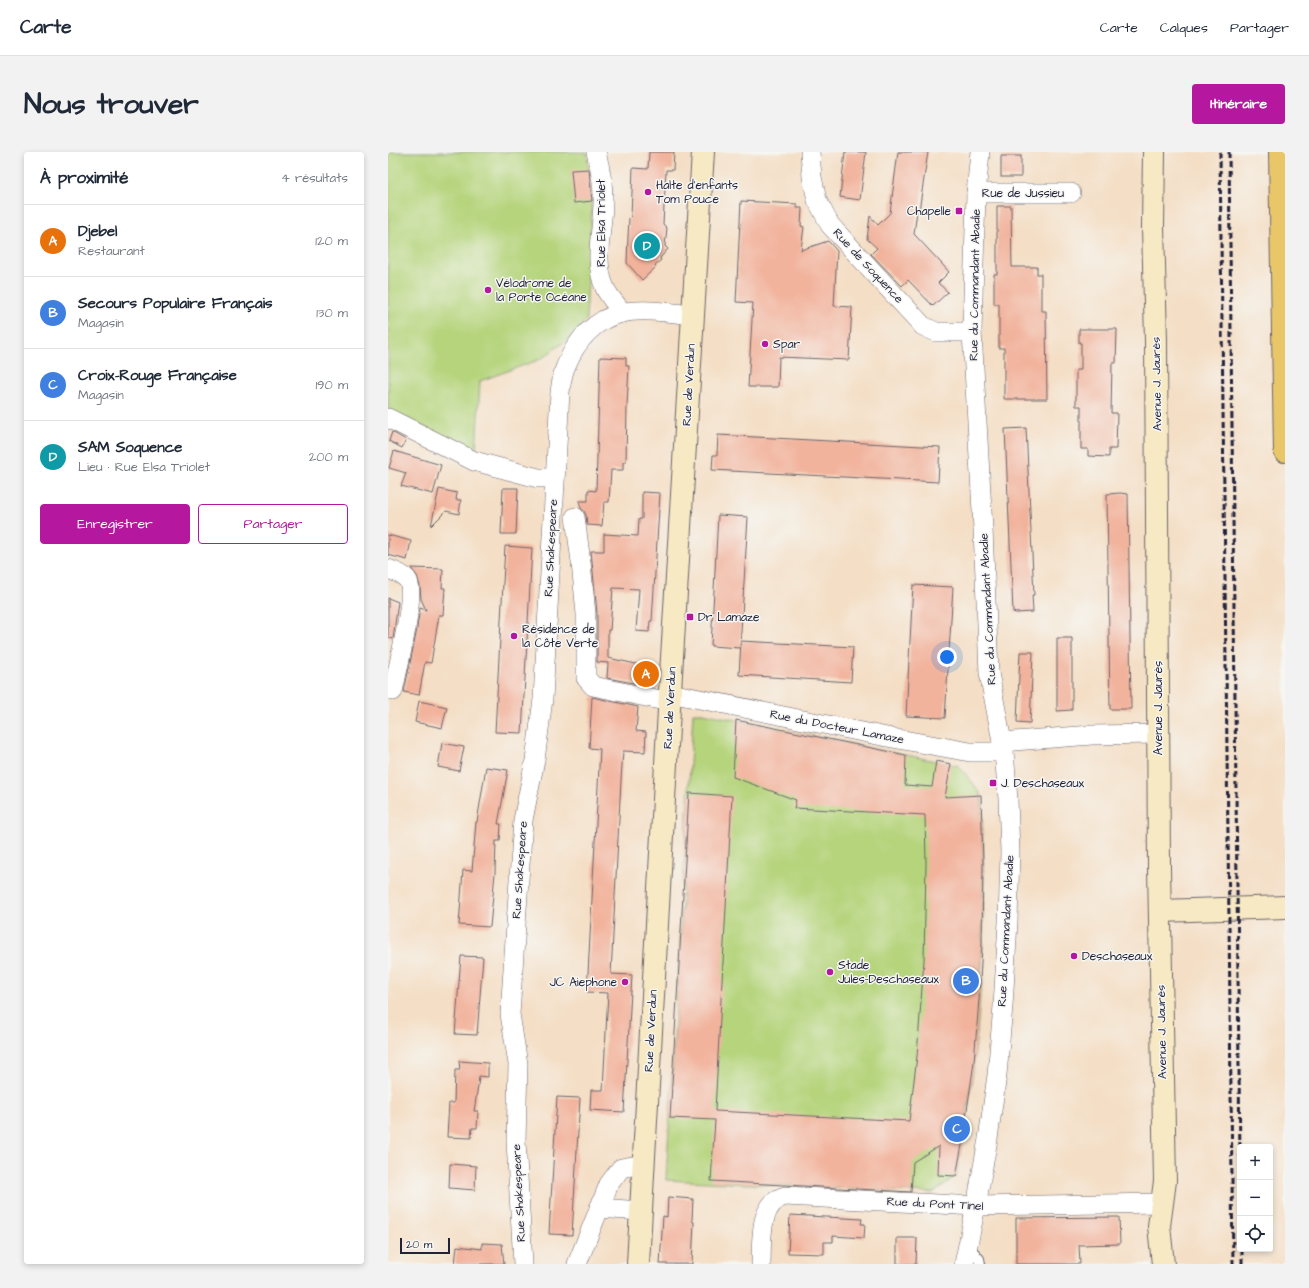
<!DOCTYPE html>
<html lang="fr">
<head>
<meta charset="utf-8">
<style>
  :root { --surface:#fff; --page:#f2f2f3; --text:#1f2937; --muted:#747a83; --line:#e0e1e3; --accent:#b5179e }
  body { margin:0; font-family:"Architects Daughter",sans-serif; background:var(--page); color:var(--text) }
  .controls { position:absolute; right:12px; bottom:12px; display:grid; overflow:hidden; border-radius:4px; box-shadow:0 2px 6px #0003 }
  .controls button { width:36px; height:36px; display:grid; place-items:center; padding:0; border:0; border-bottom:1px solid var(--line); background:var(--surface); color:var(--text); font:20px sans-serif }
  .scale { position:absolute; left:12px; bottom:10px; width:50px; box-sizing:border-box; padding-left:4px; border:2px solid #22223b; border-top:0; font-size:11px; line-height:14px; white-space:nowrap; color:#22223b; -webkit-text-stroke:3px #f6f6f2; paint-order:stroke }
  .you { position:absolute; left:559px; top:505px; width:14px; height:14px; margin:-10px; border:3px solid #fff; border-radius:50%; background:#1a73e8; box-shadow:0 0 0 6px #1a73e833 }
  .badge { display:grid; place-items:center; width:26px; height:26px; border-radius:50%; background:var(--accent); color:#fff; font-size:13px; font-weight:700 }
  .pin { position:absolute; translate:-50% -50%; border:2px solid #fff; box-shadow:0 1px 4px #0006 }
  .list { margin:0; padding:0; list-style:none }
  h2 { display:flex; justify-content:space-between; align-items:center; height:52px; margin:0; padding:0 16px; font-size:17px }
  h2 small { font-size:13px; font-weight:400; color:var(--muted) }
  .list li { display:grid; grid-template-columns:26px 1fr auto; gap:12px; align-items:center; box-sizing:border-box; height:72px; padding:0 16px; border-top:1px solid var(--line) }
  .list b { display:block; font-size:15px; white-space:nowrap }
  .list p { margin:0; font-size:13px; white-space:nowrap; color:var(--muted) }
  .list em { font-size:13px; font-style:normal; color:var(--muted) }
  .actions { display:flex; gap:8px; padding:12px 16px }
  .actions a { flex:1; padding:9px 0; border:1px solid var(--accent); border-radius:4px; text-align:center; font-size:14px; color:var(--accent) }
  .actions .main { background:var(--accent); color:#fff }
  .icon { flex:none; width:22px; height:22px; fill:none; stroke:currentColor; stroke-width:2; stroke-linecap:round; stroke-linejoin:round }
  .map { position:relative; flex:none; width:897px; height:1112px; overflow:hidden; border-radius:4px }
  header { display:flex; align-items:center; gap:24px; box-sizing:border-box; height:56px; padding:0 20px; background:var(--surface); border-bottom:1px solid var(--line) }
  header strong { font-size:19px }
  nav { display:flex; gap:22px; margin-inline-start:auto; font-size:14px }
  .intro { display:flex; align-items:center; justify-content:space-between; box-sizing:border-box; height:96px; padding:0 24px }
  h1 { margin:0; font-size:28px }
  .button { padding:10px 18px; border-radius:4px; background:var(--accent); color:#fff; font-size:14px; font-weight:700 }
  main { display:flex; gap:24px; padding:0 24px }
  aside { flex:1; background:var(--surface); border-radius:4px; box-shadow:0 2px 6px #0003 }
  .map>svg:first-child { display:block }
  .grass { fill:#b5d47b; stroke:#6c7b5b }
  .building { fill:#f2b39c }
  .lines { fill:none; stroke-linecap:round; stroke-linejoin:round }
  .lane-casing { stroke:#6c646b; stroke-width:12 }
  .street-casing { stroke:#6c646b; stroke-width:20 }
  .secondary-casing { stroke:#6c646b; stroke-width:24 }
  .primary-casing { stroke:#6c646b; stroke-width:24 }
  .lane { stroke:#fff; stroke-width:10 }
  .street { stroke:#fff; stroke-width:19 }
  .secondary { stroke:#f6e9c3; stroke-width:22 }
  .primary { stroke:#e9c769; stroke-width:22 }
  .rail { stroke:#22223b; stroke-width:3; stroke-dasharray:6 3; stroke-linecap:butt }
  .poi-dot { fill:#b5179e; stroke:#f6f6f2; stroke-width:1.5 }
  .labels { text-anchor:middle; dominant-baseline:central; stroke-width:3; stroke-linejoin:round; paint-order:stroke }
  .poi-label { font-size:12px; fill:#22223b; stroke:#f6f6f2; text-anchor:start }
  .street-label { font-size:12px; fill:#22223b; stroke:#f6f6f2 }
</style>
</head>
<body>
<header>
<strong>Carte</strong>
<nav><a>Carte</a><a>Calques</a><a>Partager</a></nav>
</header>
<div class="intro"><h1>Nous trouver</h1><a class="button">Itinéraire</a></div>
<main>
<aside>
<h2>À proximité<small>4 résultats</small></h2>
<ul class="list">
<li><span class="badge" style="background:#e8710a">A</span><div><b>Djebel</b><p>Restaurant</p></div><em>120 m</em></li>
<li><span class="badge" style="background:#3f7fe0">B</span><div><b>Secours Populaire Français</b><p>Magasin</p></div><em>130 m</em></li>
<li><span class="badge" style="background:#3f7fe0">C</span><div><b>Croix-Rouge Française</b><p>Magasin</p></div><em>190 m</em></li>
<li><span class="badge" style="background:#0f9aa8">D</span><div><b>SAM Soquence</b><p>Lieu · Rue Elsa Triolet</p></div><em>200 m</em></li>
</ul>
<div class="actions"><a class="main">Enregistrer</a><a>Partager</a></div>
</aside>
<div class="map">
<svg width="897" height="1112" viewBox="0 0 897 1112">
  <rect width="100%" height="100%" fill="#f6f6f2"/>
  <filter id="ink" filterUnits="userSpaceOnUse"><feTurbulence type="fractalNoise" baseFrequency=".025" numOctaves="2"/><feDisplacementMap in="SourceGraphic" scale="8" xChannelSelector="R" yChannelSelector="G"/><feConvolveMatrix kernelMatrix="1 2 1 2 8 2 1 2 1" color-interpolation-filters="sRGB"/></filter>
  <filter id="wash" filterUnits="userSpaceOnUse"><feTurbulence type="fractalNoise" baseFrequency=".012" numOctaves="4" result="noise"/><feDisplacementMap in="SourceGraphic" scale="16" xChannelSelector="R" yChannelSelector="G"/><feGaussianBlur stdDeviation="0.9" result="paint"/><feColorMatrix in="noise" values="0 0 0 0 0 0 0 0 0 0 0 0 0 0 0 0 0 1.4 0 .05"/><feComposite in="paint" operator="in"/></filter>
  <g filter="url(#wash)">
    <rect width="100%" height="100%" fill="#f4dec5"/>
    <g class="grass">
      <path d="M0 0H199L204 49 198 168 183 185 153 207 92 229 88 300 0 258Z"/>
      <path d="M305 561H315L571 614C576 621 590 636 593 643 595 649 594 682 595 691 598 802 590 915 568 1024L545 1041 278 1028Z"/>
    </g>
    <g id="blocks">
      <g class="building">
        <path d="M261 0H286L285 18H278L275 72 279 76 277 94 280 97 272 106 273 108 267 113 268 115 254 128 239 111 240 85 241 66 243 64 245 16 260 17Z"/>
        <path d="M457 0H478L472 48 452 45Z"/>
        <path d="M510 0H540L531 59H529L526 82 553 111 561 120 550 131 560 140 545 154 520 128 514 134 483 102 489 96 479 87 482 64 490 73 502 61Z"/>
        <rect x="613" y="4" width="20" height="21"/>
        <path d="M201 17 204 49 186 51 183 18Z"/>
        <path d="M353 49 409 52V56H414L413 74 416 75 413 98 440 89 449 99 446 154 464 155 461 208 391 205 390 235H360L365 151 348 150Z"/>
        <path d="M609 54H623L624 115H649V122H653V159H658L659 247H616V196H611V152H606V122H609Z"/>
        <path d="M691 177H729L728 211H724L723 261H729L728 297H721V305L700 304V297H693V254H688V218H693V191H691Z"/>
        <path d="M212 205 238 206V214H241L239 254 238 310H235V318H223L221 350H216L214 374 199 373 198 363 196 359 193 356 191 349H200V338L208 339Z"/>
        <path d="M638 276 646 443H644L645 460 628 461 625 460 617 277Z"/>
        <path d="M4 280 18 288 14 296 1 289Z"/>
        <path d="M330 283 552 295 550 330 324 318 325 303H329Z"/>
        <path d="M6 299 53 313 45 342 13 334 18 321 1 316Z"/>
        <path d="M115 336H130L128 382H113Z"/>
        <path d="M51 337 69 341 68 348H73L71 362 58 359 43 374Z"/>
        <path d="M254 340 272 341 264 469H262L261 480 248 479 251 437 225 436 222 478H220V506L262 515 261 530 256 533 219 526 220 511 209 510V461L203 399H216V382L250 384 251 367H254Z"/>
        <path d="M732 341 740 342 743 557H722L719 342Z"/>
        <path d="M330 363 360 365 352 496 323 494Z"/>
        <path d="M0 383 23 389 19 408 0 403Z"/>
        <path d="M117 394 144 396 134 581 107 580Z"/>
        <path d="M23 416 55 417 54 436H57L55 463H51L43 511 37 510 31 543 16 540 28 482 32 456 38 458 33 447 32 434 29 424Z"/>
        <path d="M525 433 565 435 557 566 518 564Z"/>
        <path d="M0 446 10 450 5 487 0 485Z"/>
        <path d="M669 486H684V558L669 559Z"/>
        <path d="M353 489 465 495 463 530 351 523Z"/>
        <path d="M632 500H645L642 571 629 570Z"/>
        <path d="M204 545 250 555 248 579 258 580 257 600 235 599 233 628 223 822 244 823 236 960 202 958 203 938H215L220 841 199 840 212 597 201 596Z"/>
        <path d="M31 549 59 555 54 576 27 570Z"/>
        <path d="M348 568 518 603 517 633 544 635 548 609 563 612 557 645 593 643 595 710 594 793 591 847 586 910 574 993 568 1024 550 1023 551 994 525 1010 523 1040 323 1029 327 968 282 966 301 641 344 644 327 959 521 969 529 904 536 808 538 711 537 663 406 656 408 648 345 625Z"/>
        <path d="M54 591 76 595 71 619 50 615Z"/>
        <path d="M98 615 120 618 110 672H113L112 689H108L107 721 102 775 71 773 75 718 84 719 88 670H89Z"/>
        <path d="M73 804 95 805 89 883 67 882Z"/>
        <path d="M71 909 100 911V925L91 924 90 934 86 959H90L89 976H84L83 986 59 985 61 951H66L67 918H72Z"/>
        <path d="M169 945 192 946 184 1083 161 1082Z"/>
        <path d="M62 1012 88 1014 87 1038 61 1036Z"/>
        <path d="M280 1045 305 1047 304 1069 306 1070 304 1112H272L275 1064 279 1065Z"/>
        <path d="M402 1063 474 1067 473 1072H477L476 1086 445 1084V1090H436V1102L400 1101Z"/>
        <path d="M731 1065 732 1092 691 1093 692 1112H628V1066Z"/>
        <path d="M509 1086H529L528 1112H509Z"/>
        <path d="M94 1091 114 1092 116 1112H67L69 1094 94 1097Z"/>
      </g>
    </g>
  </g>
  <g filter="url(#ink)">
    <use href="#blocks" fill-opacity="0" stroke="#6c646b" stroke-width="1"/>
    <g class="lines">
      <defs>
        <path id="lane" d="M580 1094 591 1107 592 1112"/>
        <g id="street">
          <path d="M208 0C212 15 215 30 215 45 216 76 204 106 217 136 221 145 229 153 235 161"/>
          <path d="M422 0 424 25 429 48 442 73 535 174 548 180H584"/>
          <path d="M588 41H683"/>
          <path d="M0 266 86 309 150 326H167"/>
          <path d="M187 365 193 410 198 462V526L205 534 282 550"/>
          <path d="M0 417C6 419 14 422 19 427 29 439 9 520 5 539"/>
          <path d="M282 541 499 585 582 600H616"/>
          <path d="M614 590 704 583 770 582"/>
          <path d="M211 1056 253 1059"/>
          <path d="M135 1112 128 989 130 912 122 862 135 668 147 608 155 547 172 240C173 233 174 224 177 216 187 190 206 167 234 161 255 156 284 161 305 163"/>
          <path d="M189 1112 221 1032 233 1016 256 1012"/>
          <path d="M373 1112C374 1089 370 1052 397 1044L588 1054 774 1051"/>
          <path d="M576 1112 588 1054 600 987 609 923 615 854 620 770 622 700 620 647 616 600 601 521 595 377 584 180 588 41 592 0"/>
        </g>
        <g id="secondary">
          <path d="M766 0 765 75 768 188 771 716 777 1029 771 1074 775 1112"/>
          <path d="M772 759 897 755"/>
          <path d="M250 1112 283 522 315 0"/>
        </g>
        <path id="primary" d="M892 0 897 299"/>
      </defs>
      <use href="#lane" class="lane-casing"/>
      <use href="#street" class="street-casing"/>
      <use href="#secondary" class="secondary-casing"/>
      <use href="#primary" class="primary-casing"/>
      <use href="#lane" class="lane"/>
      <use href="#street" class="street"/>
      <use href="#secondary" class="secondary"/>
      <use href="#primary" class="primary"/>
      <g class="rail">
        <path d="M832 0 845 1112"/>
        <path d="M841 0 852 1007"/>
        <path d="M854 1097V1112"/>
      </g>
    </g>
  </g>
  <g class="poi-dot">
    <circle cx="260" cy="40" r="4"/>
    <rect x="567" y="55" width="8" height="8" rx="2"/>
    <circle cx="100" cy="138" r="4"/>
    <circle cx="377" cy="192" r="4"/>
    <rect x="298" y="461" width="8" height="8" rx="2"/>
    <circle cx="126" cy="484" r="4"/>
    <rect x="601" y="627" width="8" height="8" rx="2"/>
    <circle cx="686" cy="804" r="4"/>
    <circle cx="442" cy="820" r="4"/>
    <circle cx="237" cy="830" r="4"/>
  </g>
  <g class="labels">
    <g class="poi-label">
      <text x="268" y="33">Halte d'enfants<tspan x="268" dy="14">Tom Pouce</tspan></text>
      <text x="563" y="59" text-anchor="end">Chapelle</text>
      <text x="108" y="131">Vélodrome de<tspan x="108" dy="14">la Porte Océane</tspan></text>
      <text x="385" y="192">Spar</text>
      <text x="310" y="465">Dr Lamaze</text>
      <text x="134" y="477">Résidence de<tspan x="134" dy="14">la Côte Verte</tspan></text>
      <text x="613" y="631">J. Deschaseaux</text>
      <text x="694" y="804">Deschaseaux</text>
      <text x="450" y="813">Stade<tspan x="450" dy="14">Jules-Deschaseaux</tspan></text>
      <text x="229" y="830" text-anchor="end">JC Aiephone</text>
    </g>
    <g class="street-label">
      <text x="635" y="41">Rue de Jussieu</text>
      <text transform="translate(213 71) rotate(-90)">Rue Elsa Triolet</text>
      <text transform="translate(480 114) rotate(47)">Rue de Soquence</text>
      <text transform="translate(587 133) rotate(-89)">Rue du Commandant Abadie</text>
      <text transform="translate(769 232) rotate(-91)">Avenue J. Jaurès</text>
      <text transform="translate(301 233) rotate(-87)">Rue de Verdun</text>
      <text transform="translate(163 396) rotate(-87)">Rue Shakespeare</text>
      <text transform="translate(600 457) rotate(-93)">Rue du Commandant Abadie</text>
      <text transform="translate(282 556) rotate(-87)">Rue de Verdun</text>
      <text transform="translate(770 556) rotate(-90)">Avenue J. Jaurès</text>
      <text transform="translate(449 575) rotate(11)">Rue du Docteur Lamaze</text>
      <text transform="translate(132 718) rotate(-86)">Rue Shakespeare</text>
      <text transform="translate(618 779) rotate(-87)">Rue du Commandant Abadie</text>
      <text transform="translate(263 879) rotate(-87)">Rue de Verdun</text>
      <text transform="translate(774 880) rotate(-91)">Avenue J. Jaurès</text>
      <text transform="translate(131 1041) rotate(-93)">Rue Shakespeare</text>
      <text transform="translate(547 1052) rotate(3)">Rue du Pont Tinel</text>
    </g>
  </g>
</svg>
<div class="controls">
<button>+</button>
<button>−</button>
<button><svg class="icon" aria-label="locate" viewBox="0 0 24 24"><circle cx="12" cy="12" r="6"/><path d="M12 2v4M12 18v4M2 12h4M18 12h4"/></svg></button>
</div>
<div class="scale">20 m</div>
<div class="you"></div>
<div class="pin badge" style="left:258px;top:522px;background:#e8710a">A</div>
<div class="pin badge" style="left:578px;top:829px;background:#3f7fe0">B</div>
<div class="pin badge" style="left:569px;top:977px;background:#3f7fe0">C</div>
<div class="pin badge" style="left:259px;top:94px;background:#0f9aa8">D</div>
</div>
</main>
</body>
</html>
